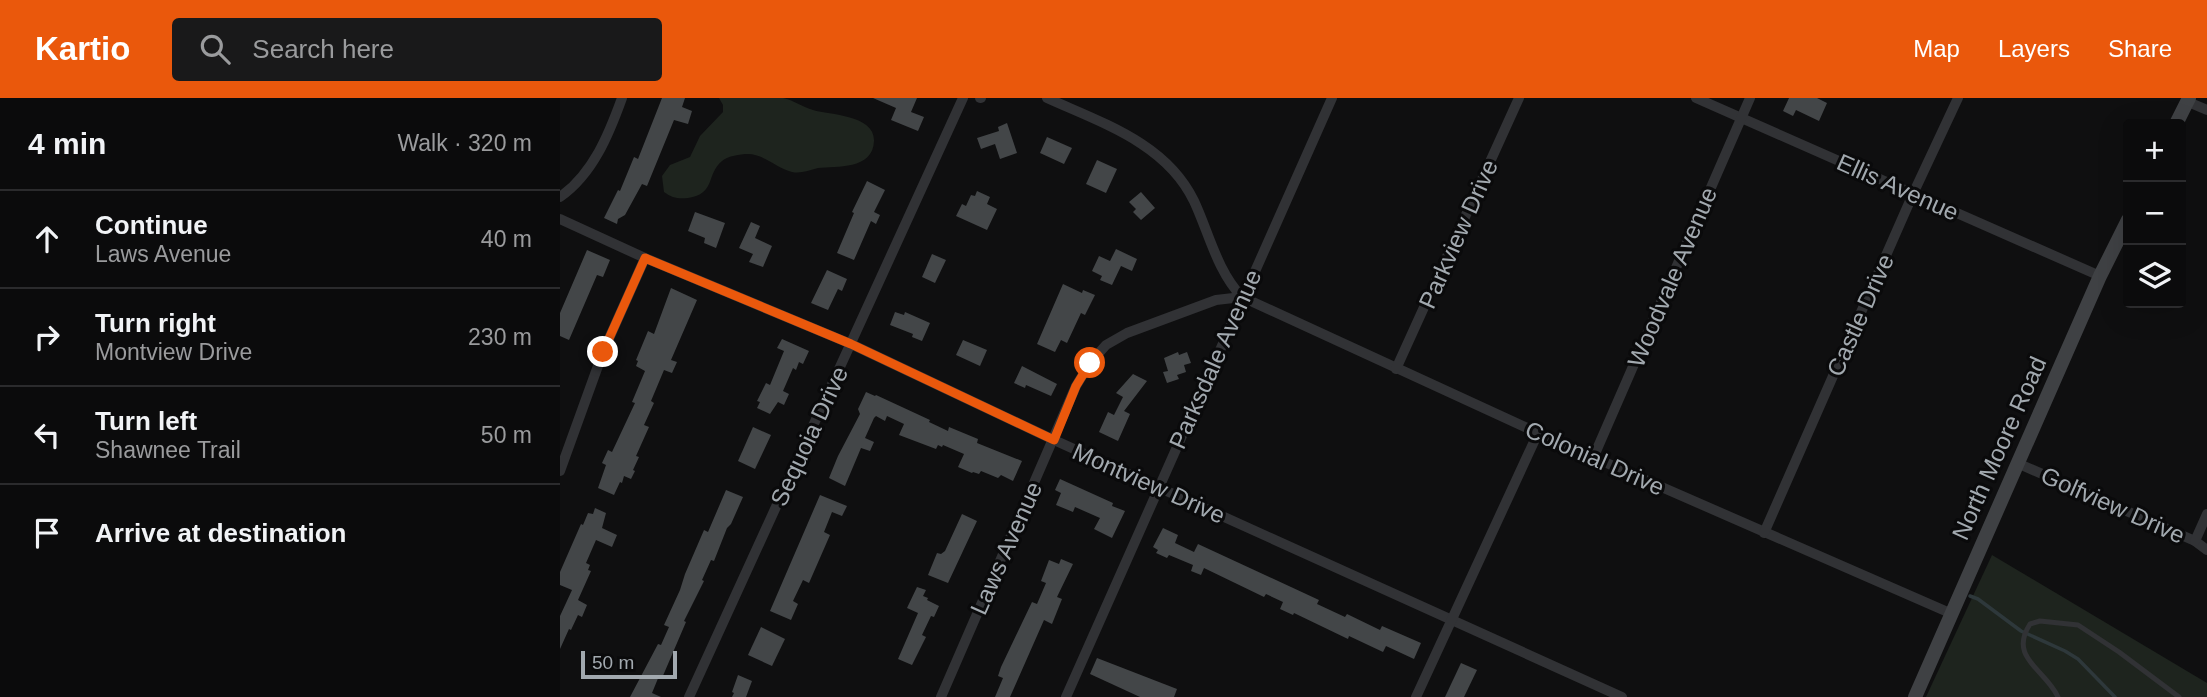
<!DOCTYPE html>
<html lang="en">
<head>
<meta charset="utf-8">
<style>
  :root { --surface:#0b0b0c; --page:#19191a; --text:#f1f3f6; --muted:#9a9b9d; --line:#2b2b2d; --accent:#ea580c }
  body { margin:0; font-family:Helvetica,sans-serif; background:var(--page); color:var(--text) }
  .controls { position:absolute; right:21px; top:21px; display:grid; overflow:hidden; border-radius:7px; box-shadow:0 7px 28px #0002 }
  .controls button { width:63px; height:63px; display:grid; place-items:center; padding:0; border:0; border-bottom:2px solid var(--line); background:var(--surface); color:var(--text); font:35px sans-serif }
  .scale { position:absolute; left:21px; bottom:18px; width:96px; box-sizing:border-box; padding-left:7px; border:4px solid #a2a9af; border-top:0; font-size:19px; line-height:24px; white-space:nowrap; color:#a2a9af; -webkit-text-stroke:5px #0a0a0b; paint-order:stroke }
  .stop { position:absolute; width:21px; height:21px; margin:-16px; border:5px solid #ea580c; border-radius:50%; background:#fff }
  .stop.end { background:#ea580c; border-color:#fff; box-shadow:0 2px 7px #0008 }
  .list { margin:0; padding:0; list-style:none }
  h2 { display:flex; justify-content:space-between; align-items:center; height:91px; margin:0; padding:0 28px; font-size:30px }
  h2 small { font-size:23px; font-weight:400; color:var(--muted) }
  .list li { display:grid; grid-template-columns:46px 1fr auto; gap:21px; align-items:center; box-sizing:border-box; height:98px; padding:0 28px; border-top:2px solid var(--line) }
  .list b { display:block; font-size:26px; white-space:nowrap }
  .list p { margin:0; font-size:23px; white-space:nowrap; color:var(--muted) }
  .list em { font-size:23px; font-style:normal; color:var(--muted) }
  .icon { flex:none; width:38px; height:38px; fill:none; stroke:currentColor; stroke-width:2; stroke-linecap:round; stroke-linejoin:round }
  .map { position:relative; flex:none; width:1647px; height:599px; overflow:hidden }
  header { display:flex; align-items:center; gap:42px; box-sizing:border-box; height:98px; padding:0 35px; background:var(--accent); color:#fff }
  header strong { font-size:33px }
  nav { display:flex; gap:38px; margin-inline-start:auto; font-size:24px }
  .search { width:490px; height:63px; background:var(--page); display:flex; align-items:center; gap:18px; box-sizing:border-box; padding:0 24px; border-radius:7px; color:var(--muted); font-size:26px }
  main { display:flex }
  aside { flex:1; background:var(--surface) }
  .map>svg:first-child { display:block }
  .green { fill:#1e241e }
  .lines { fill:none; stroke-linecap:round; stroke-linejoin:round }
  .stream { stroke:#2e383b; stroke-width:3.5 }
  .building { fill:#434648 }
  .service { stroke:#313235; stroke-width:5 }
  .minor { stroke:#313235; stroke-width:10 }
  .secondary { stroke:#3f4144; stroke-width:14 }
  .route { stroke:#ea580c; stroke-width:9 }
  .labels { text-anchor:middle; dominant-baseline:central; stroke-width:6; stroke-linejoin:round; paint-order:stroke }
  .street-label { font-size:24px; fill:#a2a9af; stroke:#0a0a0b }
</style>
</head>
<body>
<header>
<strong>Kartio</strong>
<div class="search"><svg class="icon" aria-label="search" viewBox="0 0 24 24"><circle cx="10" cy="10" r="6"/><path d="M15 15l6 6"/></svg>Search here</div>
<nav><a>Map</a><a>Layers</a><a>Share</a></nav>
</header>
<main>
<aside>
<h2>4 min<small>Walk · 320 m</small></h2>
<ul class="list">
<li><svg class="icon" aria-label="ahead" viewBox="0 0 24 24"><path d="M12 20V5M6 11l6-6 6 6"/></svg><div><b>Continue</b><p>Laws Avenue</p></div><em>40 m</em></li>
<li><svg class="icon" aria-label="right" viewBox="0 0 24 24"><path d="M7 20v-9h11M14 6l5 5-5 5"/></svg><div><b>Turn right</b><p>Montview Drive</p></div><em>230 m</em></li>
<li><svg class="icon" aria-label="left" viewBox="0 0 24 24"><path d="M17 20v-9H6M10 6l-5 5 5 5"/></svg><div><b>Turn left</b><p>Shawnee Trail</p></div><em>50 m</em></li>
<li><svg class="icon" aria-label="arrive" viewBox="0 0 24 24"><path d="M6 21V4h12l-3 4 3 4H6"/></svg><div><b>Arrive at destination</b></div></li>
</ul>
</aside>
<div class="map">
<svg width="1647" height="599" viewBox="0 0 1647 599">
  <rect width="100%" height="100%" fill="#0f0f10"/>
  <g class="green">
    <path d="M159 0C180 0 203 0 223 0 233 2 243 9 253 12 270 17 315 17 314 43 313 72 276 68 258 70 249 72 241 76 232 74 217 70 203 56 188 56 180 56 168 58 162 63 146 76 156 96 128 100 118 101 112 100 104 94L102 78 110 67 130 59 140 38 163 14V7Z"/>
    <path d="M1432 457 1647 585V599H1366Z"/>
  </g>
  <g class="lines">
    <path class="stream" d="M1410 498 1418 501 1461 533 1505 553 1518 561 1555 599"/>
  </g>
  <g class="building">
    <path d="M102 0H125L122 9 132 13 128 26 114 22 87 88 82 86 65 117 58 121 57 126 44 120 58 92 60 93 74 59 78 61Z"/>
    <path d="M313 0H357L351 14 364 19 358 33 331 22 336 10Z"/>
    <path d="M1229 0H1257L1267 5 1259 23 1236 12 1233 18 1223 13Z"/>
    <path d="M447 25 457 55 440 61 435 46 421 51 417 40 439 33 438 29Z"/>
    <path d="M487 39 512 50 504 66 480 55Z"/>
    <path d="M537 62 557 71 546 95 526 86Z"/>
    <path d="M307 83 325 92 314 114 320 117 316 126 311 123 294 162 277 155 294 115 292 114Z"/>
    <path d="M417 93 430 99 427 106 437 111 427 132 396 118 402 106 406 108 411 97 415 98Z"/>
    <path d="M581 94 595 110 581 122 573 114 576 111 569 104Z"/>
    <path d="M135 114 165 125 156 150 144 145 145 140 128 133Z"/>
    <path d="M191 124 200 128 195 140 212 148 203 169 189 164 193 156 179 150Z"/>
    <path d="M556 151 577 161 572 173 561 168 552 187 540 182 542 178 532 173 539 158 550 163Z"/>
    <path d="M27 152 50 162 43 179 37 177 9 242 0 238V215Z"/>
    <path d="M372 156 386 162 375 185 362 179Z"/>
    <path d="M267 172 287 181 282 193 278 191 268 212 251 205Z"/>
    <path d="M503 186 522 195 523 192 535 197 525 217 521 215 507 245 501 242 495 254 477 246Z"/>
    <path d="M111 190 137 202 111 262 117 264 112 275 104 272 91 303 94 305 84 327 89 329 76 358 79 359 73 372 75 373 71 381 64 378 62 385 60 384 54 397 38 390 46 367 42 365 48 352 52 354 75 305 72 304 85 273 76 268 78 263 76 262 88 233 94 236Z"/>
    <path d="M335 214 344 217 345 214 370 225 362 243 352 239 353 236 330 227Z"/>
    <path d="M222 241 249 253 243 266 239 264 236 272 233 270 223 293 229 296 224 307 218 304 210 316 197 310 200 304 197 303 206 285 210 287 224 253 217 250Z"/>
    <path d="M403 242 427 252 420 268 396 257Z"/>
    <path d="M618 254 619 257 627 254 631 265 624 267 626 274 617 277 619 281 607 285 603 274 608 273 604 260Z"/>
    <path d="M462 268 497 286 491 298 466 287 465 290 454 285Z"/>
    <path d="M573 276 587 283 564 313 570 316 558 343 539 334 548 314 554 317 563 299 556 295Z"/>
    <path d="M306 294 315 298 316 297 370 322 369 324 388 333 389 329 418 341 417 345 462 363 453 383 441 377 438 380 421 373 419 376 413 374 412 375 398 369 404 356 383 347 382 349 378 347 376 351 339 337 344 326 327 318 325 323 316 318 314 320 305 340 314 344 310 353 301 350 285 388 269 380 278 358 300 316 298 311Z"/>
    <path d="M193 329 211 337 195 371 178 363Z"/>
    <path d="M500 381 553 405 552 408 565 413 552 440 534 431 540 420 515 409 513 414 496 407 501 395 495 392Z"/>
    <path d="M166 392 183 399 171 426 167 430 154 463 151 462 142 482 144 483 124 523 126 524 102 580 99 578 92 595 101 599H70L98 546 101 547 109 529 104 527 120 492 125 476 144 432 148 434Z"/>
    <path d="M260 397 287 408 282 418 272 414 264 434 270 437 249 485 243 482 233 503 238 506 231 522 210 513Z"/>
    <path d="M35 410 46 415 42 430 57 437 52 449 36 442 26 465 30 467 28 472 31 473 18 502 27 507 22 519 18 517 11 532 9 531 0 551V518L12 492 0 487V474L21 426 23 427 28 415 33 416Z"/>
    <path d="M402 416 417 423 388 485 368 477 377 455 381 456 385 453Z"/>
    <path d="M603 430 618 437 615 445 634 454 638 446 759 502 757 506 785 519 787 516 820 532 822 528 861 545 854 561 826 548 823 554 789 538 788 541 734 515 733 517 720 511 723 504 706 496 704 499 644 470 641 477 631 473 633 467 609 457 607 460 596 455 598 452 593 449Z"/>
    <path d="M501 461 513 466 497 499 502 501 492 526 484 522 450 599H435L443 580 438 578 441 569 472 504 477 506 486 485 481 483 489 462 499 466Z"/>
    <path d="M357 489 366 492 363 498 368 500 367 502 379 508 374 519 371 518 362 537 366 539 352 567 338 561 358 515 347 510Z"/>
    <path d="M201 529 225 541 212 568 188 557Z"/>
    <path d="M537 560 617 591 614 599H580L530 576Z"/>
    <path d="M901 565 917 572 904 599H885Z"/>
    <path d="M178 577 192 583 186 599H172L174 595 172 594Z"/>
  </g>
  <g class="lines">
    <path class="service" d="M1498 599C1485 571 1448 560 1470 526L1480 523 1518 527 1559 554 1619 599"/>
    <g class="minor">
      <path d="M420 0H421"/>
      <path d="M487 0C542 25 606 45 634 103 649 135 657 173 682 199L978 335 1390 515"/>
      <path d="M1136 0 1540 178"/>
      <path d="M1628 4 1647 12"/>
      <path d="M0 99C33 76 49 36 62 0"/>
      <path d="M0 121 85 160 291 246 494 342 1062 599"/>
      <path d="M836 271 959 0"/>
      <path d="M1034 358 1190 0"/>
      <path d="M1457 365 1635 443 1647 452"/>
      <path d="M0 373 43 254 85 160"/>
      <path d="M1204 435 1353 96 1398 0"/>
      <path d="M1635 443 1647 416"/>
      <path d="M129 599 403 0"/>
      <path d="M381 599 516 288 530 265 546 247 567 235 656 202 682 199"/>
      <path d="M506 599 772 0"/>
      <path d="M856 599 978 335"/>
    </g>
    <g class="secondary">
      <path d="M1616 26 1629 0"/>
      <path d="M1355 599 1540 178 1568 122"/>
    </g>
  </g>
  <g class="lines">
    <path class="route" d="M43 254 85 160 291 246 494 342 516 288 530 265"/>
  </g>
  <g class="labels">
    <g class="street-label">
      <text transform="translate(1338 89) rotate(24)">Ellis Avenue</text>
      <text transform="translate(898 136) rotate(-66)">Parkview Drive</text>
      <text transform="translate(1112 179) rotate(-67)">Woodvale Avenue</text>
      <text transform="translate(1300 217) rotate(-66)">Castle Drive</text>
      <text transform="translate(655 261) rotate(-66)">Parksdale Avenue</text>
      <text transform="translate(249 338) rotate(-65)">Sequoia Drive</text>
      <text transform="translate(1439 350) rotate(-66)">North Moore Road</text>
      <text transform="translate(1035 360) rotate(24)">Colonial Drive</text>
      <text transform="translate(589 385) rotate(24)">Montview Drive</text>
      <text transform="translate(1553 407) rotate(24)">Golfview Drive</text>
      <text transform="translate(446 450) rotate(-66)">Laws Avenue</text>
    </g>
  </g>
</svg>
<div class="controls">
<button>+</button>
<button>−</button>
<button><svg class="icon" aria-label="layers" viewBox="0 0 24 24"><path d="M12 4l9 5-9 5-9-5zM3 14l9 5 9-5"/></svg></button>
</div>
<div class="scale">50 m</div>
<div class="stop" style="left:530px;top:265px"></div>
<div class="stop end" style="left:43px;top:254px"></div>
</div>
</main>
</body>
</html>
